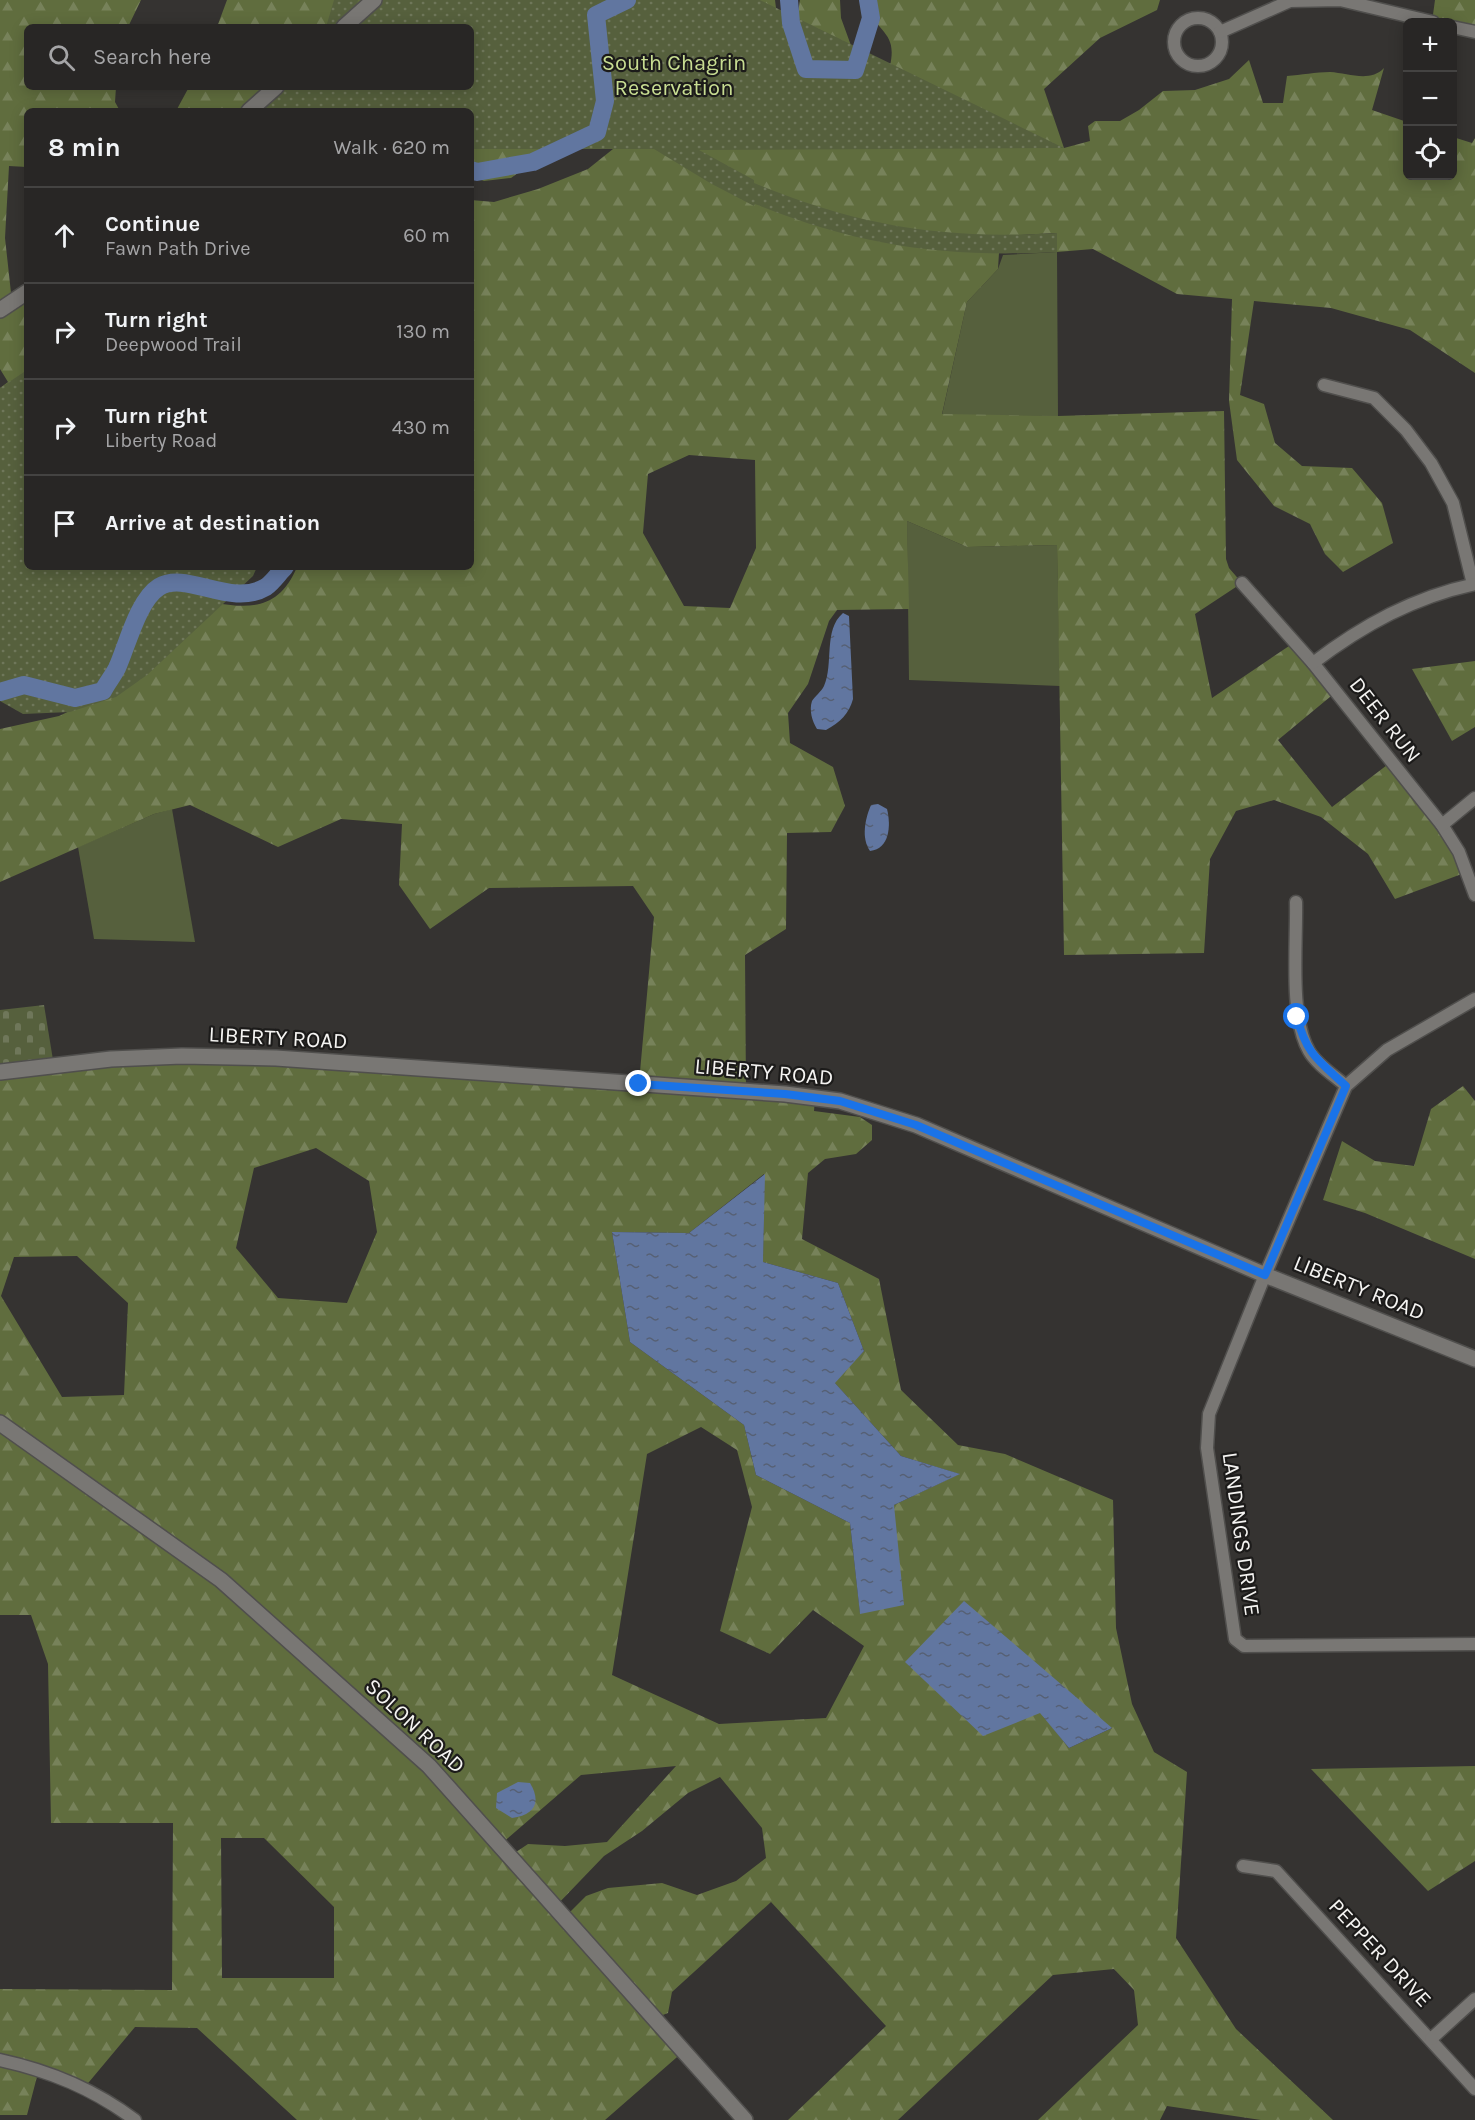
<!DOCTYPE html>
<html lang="en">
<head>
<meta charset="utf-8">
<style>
  :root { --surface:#282625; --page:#302e2d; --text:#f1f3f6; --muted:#a5a5a7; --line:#444342 }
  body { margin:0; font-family:Karla,sans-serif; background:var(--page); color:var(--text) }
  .controls { position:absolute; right:18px; top:18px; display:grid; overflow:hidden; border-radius:9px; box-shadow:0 3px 15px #0003 }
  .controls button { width:54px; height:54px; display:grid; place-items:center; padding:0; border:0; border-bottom:2px solid var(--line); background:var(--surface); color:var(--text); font:30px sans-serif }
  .stop { position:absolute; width:18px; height:18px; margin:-14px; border:4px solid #1a73e8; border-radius:50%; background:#fff }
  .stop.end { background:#1a73e8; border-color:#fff; box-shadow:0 2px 6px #0008 }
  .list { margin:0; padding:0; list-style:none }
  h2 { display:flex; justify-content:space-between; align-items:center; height:78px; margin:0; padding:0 24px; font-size:26px }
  h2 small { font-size:20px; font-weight:400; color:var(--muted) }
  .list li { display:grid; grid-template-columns:39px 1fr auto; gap:18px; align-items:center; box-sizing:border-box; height:96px; padding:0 24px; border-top:2px solid var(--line) }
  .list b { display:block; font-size:22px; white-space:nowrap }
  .list p { margin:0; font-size:20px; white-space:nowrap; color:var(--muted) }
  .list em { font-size:20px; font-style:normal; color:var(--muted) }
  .icon { flex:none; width:33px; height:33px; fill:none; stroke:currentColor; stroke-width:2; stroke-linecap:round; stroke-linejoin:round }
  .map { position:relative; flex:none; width:1475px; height:2120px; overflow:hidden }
  .search { position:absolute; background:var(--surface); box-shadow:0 3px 15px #0003; left:24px; top:24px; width:450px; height:66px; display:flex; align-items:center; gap:15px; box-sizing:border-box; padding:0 21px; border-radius:9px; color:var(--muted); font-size:22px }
  .panel { position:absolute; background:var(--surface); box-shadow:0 3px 15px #0003; left:24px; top:108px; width:450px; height:462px; border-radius:9px }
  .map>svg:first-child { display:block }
  .green { fill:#56603d }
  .forest { fill:url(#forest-firs); fill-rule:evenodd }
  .cemetery { fill:url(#cemetery-stones) }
  .park { fill:url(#park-dots) }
  .water { fill:url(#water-ripples) }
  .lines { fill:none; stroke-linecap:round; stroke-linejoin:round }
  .river { stroke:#6176a0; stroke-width:18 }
  .minor-casing { stroke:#504f4d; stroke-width:15 }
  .tertiary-casing { stroke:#504f4d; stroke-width:18 }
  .minor { stroke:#797774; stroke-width:12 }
  .tertiary { stroke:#797774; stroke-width:15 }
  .route { stroke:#1a73e8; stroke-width:8 }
  .labels { text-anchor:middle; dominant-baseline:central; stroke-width:4.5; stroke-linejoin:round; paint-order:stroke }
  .park-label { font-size:22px; fill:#c8dd92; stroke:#1c1b1a }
  .street-label { font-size:22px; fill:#f5f4f2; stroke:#1c1b1a }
</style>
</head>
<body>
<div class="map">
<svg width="1475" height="2120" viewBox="0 0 1475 2120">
  <defs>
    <pattern id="forest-firs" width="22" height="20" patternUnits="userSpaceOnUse" patternTransform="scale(1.5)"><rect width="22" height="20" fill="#606d3e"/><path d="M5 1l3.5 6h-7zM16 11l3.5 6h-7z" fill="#77825a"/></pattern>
    <pattern id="cemetery-stones" width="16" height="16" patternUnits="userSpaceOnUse" patternTransform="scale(1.5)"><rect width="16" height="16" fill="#56603d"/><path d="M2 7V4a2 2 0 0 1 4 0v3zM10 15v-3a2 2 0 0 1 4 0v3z" fill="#6f775a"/></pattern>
    <pattern id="park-dots" width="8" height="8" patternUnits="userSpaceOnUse" patternTransform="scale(1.5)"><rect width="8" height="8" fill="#56603d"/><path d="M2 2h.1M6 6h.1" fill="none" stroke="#6f775a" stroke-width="1.8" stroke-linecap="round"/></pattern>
    <pattern id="water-ripples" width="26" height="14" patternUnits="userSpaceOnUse" patternTransform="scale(1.5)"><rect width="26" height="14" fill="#6176a0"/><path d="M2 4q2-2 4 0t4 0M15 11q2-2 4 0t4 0" fill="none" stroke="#566074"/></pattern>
  </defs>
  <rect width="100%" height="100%" fill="#353331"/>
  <g class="green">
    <path d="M1057 252 1058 416 942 415 967 302 998 269 1003 255Z"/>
    <path d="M907 521 967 547 1057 545 1060 686 909 680Z"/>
    <path d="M172 809 195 942 94 939 78 847 154 814Z"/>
  </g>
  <g class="forest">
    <path d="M0 0H141L128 27H27V87H116L115 102 120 111H27V167L9 166 5 238 12 302 0 310Z"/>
    <path d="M227 0H609L564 140 511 178 484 181 471 176V111H176L189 87H471V27H217Z"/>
    <path d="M674 0H775L776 8 885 84C903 29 881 41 863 0H1160L1157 10 1100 38 1044 89 1064 148 1090 141 1088 126 1095 121H1120L1139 110 1163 91 1195 90 1229 79 1249 60 1263 103H1283L1287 76C1301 75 1316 72 1330 72 1348 73 1370 83 1384 68L1372 110 1407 122 1408 176H1452L1453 137 1472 143 1475 138V373L1410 330 1331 308 1254 301 1240 395 1264 404 1275 443 1302 466 1352 468 1382 503 1393 543 1343 572 1325 554 1310 524 1274 506 1237 460 1229 401 1232 299 1177 294 1093 249 1057 252 1056 233 1000 236 998 269 967 302 942 414 1058 416 1224 411 1226 559 1229 568 1242 583 1195 614 1212 698 1295 642 1336 692 1278 740 1332 807 1391 762 1417 796 1467 872 1395 899 1368 854 1321 817 1274 800 1236 811 1210 859 1204 953 1064 955 1057 545 967 547 907 521 909 609 837 610 829 621 808 684 788 713 790 743 833 767 845 806 831 832 787 833 786 929 745 955 746 1091 815 1098 814 1111 860 1117 872 1125V1140L856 1154 825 1159 808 1173 802 1239 879 1279 901 1390 958 1445 1005 1454 1113 1500 1116 1628 1132 1704 1154 1752 1187 1772 1176 1938 1236 2029 1333 2120H1261L1167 2106 1160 2120H1038L1138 2025 1134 1990 1114 1969 1053 1975 898 2120H788L886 2026 771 1902 672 1992 668 2013 655 2018 684 2051 605 2120H297L197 2028 135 2027 84 2088 39 2069 27 2115H0V1989L172 1990 173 1823H51L48 1664 31 1615H0V1072L182 1056 639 1083 654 917 633 886 489 888 430 929 399 885 402 824 341 819 278 847 190 805 154 814 0 882V729L59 716 106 694 190 598C234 606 275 620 297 567H471V200L494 202 538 189 588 169 613 149 619 119ZM689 455 755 460 756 548 730 608 684 606 643 533 648 474ZM316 1148 369 1181 377 1232 347 1303 278 1298 236 1248 254 1168ZM764 1174 763 1262 838 1283 864 1351 834 1382 901 1456 959 1474 894 1505 860 1613 850 1523 756 1475 744 1425 630 1342 612 1232 689 1233ZM77 1256 128 1303 124 1395 62 1397 1 1296 14 1257ZM701 1427 737 1450 752 1507 720 1631 770 1654 813 1610 864 1646 826 1718 719 1724 612 1675 647 1454ZM1041 1713 1112 1728 1069 1748ZM676 1766 607 1842 565 1846 528 1844 510 1856 500 1845 581 1775ZM720 1777 762 1828 766 1858 736 1881 697 1895 662 1883 608 1888 586 1896 565 1917 555 1907 604 1856 642 1831 688 1793ZM221 1838H264L334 1907V1978H222Z"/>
    <path d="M800 0H840L841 18 853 51 793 44Z"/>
    <path d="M1435 0H1475V32L1452 22H1432Z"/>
    <path d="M27 296V414L0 388 8 382 0 369V312Z"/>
    <path d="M1475 661V727L1452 741 1412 669Z"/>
    <path d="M1463 1086 1475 1101V1259L1365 1213 1323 1200 1342 1141 1375 1161 1414 1166 1431 1109Z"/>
    <path d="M1475 1766V1861L1428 1891 1311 1769Z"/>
  </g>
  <path class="cemetery" d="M44 1005 54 1066 0 1072V1010Z"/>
  <g class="park">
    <path d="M334 0H358L355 14 372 0H760L1064 148 699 150 754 180V183C858 226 944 240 1057 233V252C945 258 859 246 755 204L754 206 710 183 654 149H471V111H244L272 87H471V27H326Z"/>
    <path d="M27 370V567H257L253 576 147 675 116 697 70 712 23 714 0 701V388Z"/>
  </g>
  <g class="water">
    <path d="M843 613 849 616 853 699C849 714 840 722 826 730L817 729C812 721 809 710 812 701 815 696 821 692 824 686 834 664 823 630 843 613Z"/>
    <path d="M878 804 887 809C891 825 890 849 870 851 861 838 865 819 871 805Z"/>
    <path d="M765 1174 763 1262 838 1283 864 1351 835 1383 901 1456 960 1474 894 1505 904 1605 860 1614 850 1523 756 1475 744 1425 630 1342 612 1232 689 1233Z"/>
    <path d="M964 1601 1112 1728 1069 1748 1040 1713 983 1736 905 1662Z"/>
    <path d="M518 1782 530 1783C542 1803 534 1815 512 1818L496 1808 497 1793Z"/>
  </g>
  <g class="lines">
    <g class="river">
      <path d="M789 0 791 23 806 69 855 70 871 18 868 0"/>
      <path d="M471 170 477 172 533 162 597 132 605 101 596 15 627 0"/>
      <path d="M0 692 24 685 75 698 103 691C107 683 113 676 117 668 127 646 138 600 159 587 186 570 231 608 266 587 273 582 279 573 285 567"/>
    </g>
    <defs>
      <g id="minor">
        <circle cx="1198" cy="42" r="24"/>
        <path d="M1452 27 1475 32"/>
        <path d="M1220 32 1290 1 1340 0 1433 22"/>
        <path d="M1324 385 1374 398 1406 430 1431 463 1453 503 1473 584"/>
        <path d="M1242 583 1313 663 1442 825 1459 852 1475 895"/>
        <path d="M1313 663C1363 625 1414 597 1475 584"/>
        <path d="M1442 825 1475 798"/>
        <path d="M1296 902C1297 943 1289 1017 1309 1051 1317 1065 1335 1076 1346 1086"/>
        <path d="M1475 999 1387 1050 1346 1086 1265 1275 1209 1414 1207 1448 1235 1639 1244 1646 1475 1644"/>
        <path d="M1243 1866 1276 1871 1475 2089"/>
        <path d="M1431 2039 1475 1999"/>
        <path d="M0 2060C51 2071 94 2089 135 2120"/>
      </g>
      <g id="tertiary">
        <path d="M344 27 374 0"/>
        <path d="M249 111 276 87"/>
        <path d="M0 310 27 292"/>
        <path d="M0 1072 111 1059 182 1056 276 1058 785 1094 840 1101 916 1125 1265 1275 1475 1359"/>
        <path d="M0 1423 221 1580 429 1766 745 2120"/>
      </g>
    </defs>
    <use href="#minor" class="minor-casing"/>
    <use href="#tertiary" class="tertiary-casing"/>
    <use href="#minor" class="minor"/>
    <use href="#tertiary" class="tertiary"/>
  </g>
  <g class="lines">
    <path class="route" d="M639 1084 785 1094 840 1101 916 1125 1265 1275 1346 1086C1319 1061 1306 1054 1297 1017"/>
  </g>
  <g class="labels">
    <g class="park-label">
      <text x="674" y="63">South Chagrin<tspan x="674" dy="25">Reservation</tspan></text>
    </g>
    <g class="street-label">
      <text transform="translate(1385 720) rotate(52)">DEER RUN</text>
      <text transform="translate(278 1038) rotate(3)">LIBERTY ROAD</text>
      <text transform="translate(764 1072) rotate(5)">LIBERTY ROAD</text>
      <text transform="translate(1359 1288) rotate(22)">LIBERTY ROAD</text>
      <text transform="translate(1241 1534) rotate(82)">LANDINGS DRIVE</text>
      <text transform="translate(415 1726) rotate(43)">SOLON ROAD</text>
      <text transform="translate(1380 1953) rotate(47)">PEPPER DRIVE</text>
    </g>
  </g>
</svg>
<div class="controls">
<button>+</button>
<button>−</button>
<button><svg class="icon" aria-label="locate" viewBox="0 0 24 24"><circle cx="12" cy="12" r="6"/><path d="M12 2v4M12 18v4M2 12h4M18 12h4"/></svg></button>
</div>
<div class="stop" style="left:1297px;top:1017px"></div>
<div class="stop end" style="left:639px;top:1084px"></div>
<div class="search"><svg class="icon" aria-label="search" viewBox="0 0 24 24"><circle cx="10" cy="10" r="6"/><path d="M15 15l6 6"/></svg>Search here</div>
<section class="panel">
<h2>8 min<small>Walk · 620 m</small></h2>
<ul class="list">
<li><svg class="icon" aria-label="ahead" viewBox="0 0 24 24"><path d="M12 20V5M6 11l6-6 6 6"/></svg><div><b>Continue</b><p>Fawn Path Drive</p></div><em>60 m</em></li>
<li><svg class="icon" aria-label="right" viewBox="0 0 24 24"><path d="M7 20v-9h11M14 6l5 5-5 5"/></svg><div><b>Turn right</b><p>Deepwood Trail</p></div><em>130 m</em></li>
<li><svg class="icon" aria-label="right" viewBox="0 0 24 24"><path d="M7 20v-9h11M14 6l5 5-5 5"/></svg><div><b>Turn right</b><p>Liberty Road</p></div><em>430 m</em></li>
<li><svg class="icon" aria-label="arrive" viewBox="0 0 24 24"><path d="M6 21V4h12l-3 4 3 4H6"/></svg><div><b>Arrive at destination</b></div></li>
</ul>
</section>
</div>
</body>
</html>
